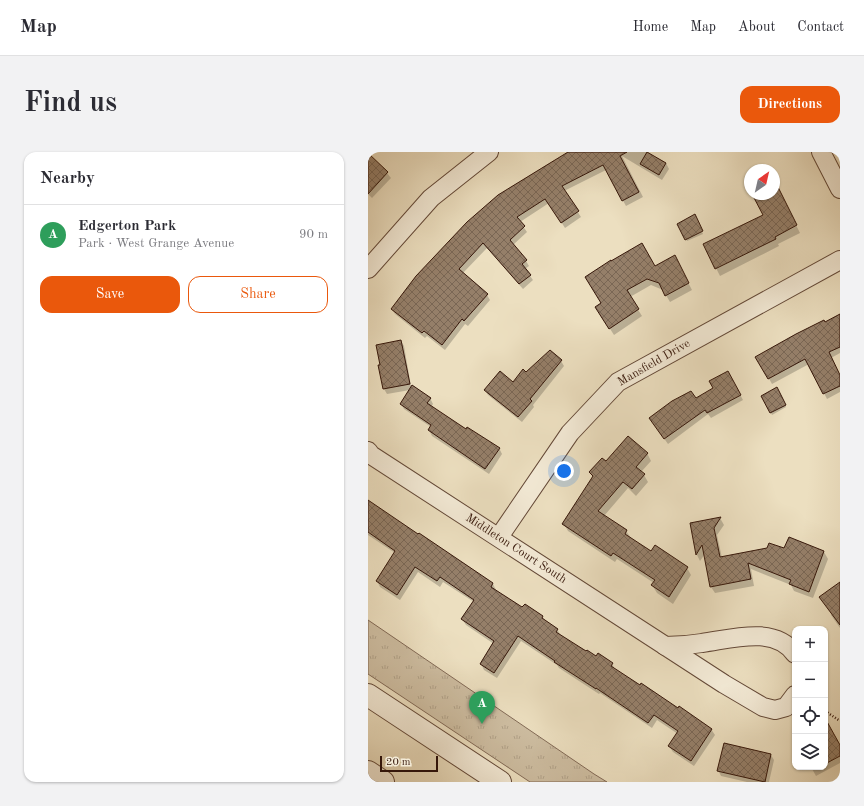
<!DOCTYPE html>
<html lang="en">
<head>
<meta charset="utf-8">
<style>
  :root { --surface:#fff; --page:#f2f2f3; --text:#2b2b33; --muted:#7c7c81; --line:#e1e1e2; --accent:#ea580c }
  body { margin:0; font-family:"Old Standard TT",serif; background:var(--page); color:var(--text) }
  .controls { position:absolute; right:12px; bottom:12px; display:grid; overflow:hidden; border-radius:8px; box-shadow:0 1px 3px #0004 }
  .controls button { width:36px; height:36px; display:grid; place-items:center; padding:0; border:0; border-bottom:1px solid var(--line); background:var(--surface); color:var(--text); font:20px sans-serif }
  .compass { position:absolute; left:376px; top:12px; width:36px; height:36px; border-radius:50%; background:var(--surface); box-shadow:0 1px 3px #0004; rotate:34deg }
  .scale { position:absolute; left:12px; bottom:10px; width:58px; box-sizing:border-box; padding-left:4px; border:2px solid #36170a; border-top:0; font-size:11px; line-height:14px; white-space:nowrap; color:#36170a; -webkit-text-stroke:3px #f3ead6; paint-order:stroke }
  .you { position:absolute; left:196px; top:319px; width:14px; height:14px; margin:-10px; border:3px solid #fff; border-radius:50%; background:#1a73e8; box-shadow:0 0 0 6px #1a73e833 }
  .badge { display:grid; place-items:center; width:26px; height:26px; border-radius:50%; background:var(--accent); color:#fff; font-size:13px; font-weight:700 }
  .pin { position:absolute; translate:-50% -33px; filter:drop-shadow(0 1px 2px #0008) }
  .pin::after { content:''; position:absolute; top:21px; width:14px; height:12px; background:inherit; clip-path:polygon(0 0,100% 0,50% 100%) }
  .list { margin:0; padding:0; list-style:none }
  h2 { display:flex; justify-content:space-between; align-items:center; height:52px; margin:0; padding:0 16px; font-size:17px }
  h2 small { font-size:13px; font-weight:400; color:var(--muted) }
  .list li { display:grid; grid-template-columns:26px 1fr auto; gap:12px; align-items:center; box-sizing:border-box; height:60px; padding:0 16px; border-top:1px solid var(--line) }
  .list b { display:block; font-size:15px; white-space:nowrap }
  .list p { margin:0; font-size:13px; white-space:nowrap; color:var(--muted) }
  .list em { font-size:13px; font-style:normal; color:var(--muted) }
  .actions { display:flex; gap:8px; padding:12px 16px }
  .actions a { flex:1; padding:9px 0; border:1px solid var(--accent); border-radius:12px; text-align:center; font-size:14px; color:var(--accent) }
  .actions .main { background:var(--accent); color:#fff }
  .icon { flex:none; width:22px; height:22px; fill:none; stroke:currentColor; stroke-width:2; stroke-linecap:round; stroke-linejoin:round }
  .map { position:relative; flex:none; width:472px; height:630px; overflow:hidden; border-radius:12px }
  header { display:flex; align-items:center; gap:24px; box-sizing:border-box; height:56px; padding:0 20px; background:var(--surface); border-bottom:1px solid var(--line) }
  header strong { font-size:19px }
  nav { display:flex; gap:22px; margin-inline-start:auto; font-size:14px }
  .intro { display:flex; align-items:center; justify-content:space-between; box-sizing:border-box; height:96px; padding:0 24px }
  h1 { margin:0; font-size:28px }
  .button { padding:10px 18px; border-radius:12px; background:var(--accent); color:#fff; font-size:14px; font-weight:700 }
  main { display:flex; gap:24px; padding:0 24px }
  aside { flex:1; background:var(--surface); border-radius:12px; box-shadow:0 1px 3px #0004 }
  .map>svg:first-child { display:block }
  .park { fill:url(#park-tufts); stroke:#826a56 }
  .shadow { fill:#0003 }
  .building { fill:url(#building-cross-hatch); stroke:#36170a }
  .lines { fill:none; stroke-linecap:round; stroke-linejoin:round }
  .minor-casing { stroke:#644938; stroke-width:20 }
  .tertiary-casing { stroke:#644938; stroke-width:24 }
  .path { stroke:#36170a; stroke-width:2.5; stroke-dasharray:1 2; stroke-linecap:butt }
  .minor { stroke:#f3ead6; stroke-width:18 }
  .tertiary { stroke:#f3ead6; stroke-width:22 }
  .labels { text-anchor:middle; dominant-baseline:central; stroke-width:3; stroke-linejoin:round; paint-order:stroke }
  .street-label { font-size:12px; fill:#36170a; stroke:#f3ead6 }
</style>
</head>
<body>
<header>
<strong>Map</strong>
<nav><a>Home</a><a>Map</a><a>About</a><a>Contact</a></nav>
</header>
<div class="intro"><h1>Find us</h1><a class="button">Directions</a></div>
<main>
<aside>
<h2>Nearby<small></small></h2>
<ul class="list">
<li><span class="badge" style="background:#2e9e5b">A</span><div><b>Edgerton Park</b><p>Park · West Grange Avenue</p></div><em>90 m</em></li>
</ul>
<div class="actions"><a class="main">Save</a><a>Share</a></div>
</aside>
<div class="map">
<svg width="472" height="630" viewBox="0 0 472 630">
  <defs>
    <pattern id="park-tufts" width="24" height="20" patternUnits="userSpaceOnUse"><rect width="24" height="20" fill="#cdbda1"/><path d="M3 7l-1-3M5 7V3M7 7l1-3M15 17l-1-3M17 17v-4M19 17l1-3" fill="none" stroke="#b1a289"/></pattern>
    <pattern id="building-cross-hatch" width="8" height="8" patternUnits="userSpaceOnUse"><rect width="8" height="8" fill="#957f69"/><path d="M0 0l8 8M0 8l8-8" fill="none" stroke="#7a6755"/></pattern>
  </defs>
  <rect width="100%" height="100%" fill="#ecdfc0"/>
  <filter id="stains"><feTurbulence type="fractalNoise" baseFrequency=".005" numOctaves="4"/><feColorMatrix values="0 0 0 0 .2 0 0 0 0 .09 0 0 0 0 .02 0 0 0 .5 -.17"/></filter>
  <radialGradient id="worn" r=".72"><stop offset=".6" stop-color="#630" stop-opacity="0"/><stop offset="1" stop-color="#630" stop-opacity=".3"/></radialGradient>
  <path class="park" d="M0 468 226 622 239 630H162L0 522Z"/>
  <g class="shadow">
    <path d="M200 0H278L298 11 301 17 294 28 254 4 275 45 258 54 238 18 196 39 213 65 197 76 181 51 152 70 159 80 145 93 158 109 161 114 157 117 165 128 155 137 119 96 95 121 119 143 122 148 100 174 97 172 77 198 59 184 57 186 27 162 24 157Z"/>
    <path d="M0 3 19 21 23 26 4 46 0 42Z"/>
    <path d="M406 29 432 81 410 92 411 94 352 124 336 92 396 63 386 42H406Z"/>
    <path d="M326 64 335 82 319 89 310 72Z"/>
    <path d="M310 111 324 138 302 150 295 138 283 133 262 145 274 164 246 183 228 155 286 115Z"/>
    <path d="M472 163V201L463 206 472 224V240L459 247 441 212 404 232 389 205Z"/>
    <path d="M33 189 36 194 43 234 62 246 65 252 63 255 98 278 131 296 134 302 121 322 64 284 61 278 63 275 36 257 33 252 42 238 19 242 16 237 11 214Z"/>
    <path d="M193 209 196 214 165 253 166 255 154 270 120 243 117 238 146 231 159 221Z"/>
    <path d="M360 220 375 248 343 266 340 262 300 292 285 271 347 237Z"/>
    <path d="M408 236 418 255 404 263 394 244Z"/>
    <path d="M279 301 283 309 273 320 276 323 280 330 268 344 260 336 236 364 258 379 263 386 283 401 319 416 323 423 305 452 289 441 284 433 286 431 249 407 247 410 200 379 196 372 225 326 222 320 238 311Z"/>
    <path d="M0 350 51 384V383L125 432 128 438 127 439 155 457 174 464 177 469 189 477 193 484 229 505 244 511 247 518 310 558 343 577 347 583 326 614 305 600 301 594 310 582 289 568 284 576 232 541 231 542 191 516 189 513 153 489 129 526 116 518 113 512 126 492 98 473 94 467 106 450 75 430 72 435 50 420 32 448 12 435 9 429 27 401 0 383Z"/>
    <path d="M352 366 356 373 349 383 354 406 417 398 421 387 456 400 460 407 445 446 426 439 423 433 383 417 386 434 347 441 343 435 337 402 332 409 329 403 323 372Z"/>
    <path d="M472 431V476L463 463 464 462Z"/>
    <path d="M457 584 472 595V611L448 624 443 615H457Z"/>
    <path d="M403 603 406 608 401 630H379L353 624 350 618Z"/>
  </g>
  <g class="building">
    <path d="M200 0H259L252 4 271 40 254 49 235 13 194 34 211 59 193 71 177 47 149 65 157 74 142 88 159 108 154 112 163 123 151 132 115 91 91 117 120 142 96 169 94 167 74 193 56 179 54 181 23 157 48 124 99 70 130 43Z"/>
    <path d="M279 0 298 11 291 23 272 12Z"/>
    <path d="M0 1 20 20 0 42Z"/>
    <path d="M406 27 429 73 407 85 408 87 347 117 335 92 395 63 384 42H406Z"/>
    <path d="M327 62 335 79 317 88 309 72Z"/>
    <path d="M274 91 287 114 307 103 321 131 297 144 291 131 279 127 259 138 271 157 241 177 227 155 233 151 217 125 243 108V109Z"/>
    <path d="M472 162V195L461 200 472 223V234L455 242 437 207 400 227 387 205 428 182 456 168 457 170Z"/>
    <path d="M33 188 42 232 15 237 10 213H12L8 193Z"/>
    <path d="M182 198 194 208 162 247 164 249 150 265 116 238 132 219 145 230 155 217 158 220Z"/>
    <path d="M360 219 373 243 339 261 337 258 296 287 281 266 304 249 323 239 328 246 345 236 341 229Z"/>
    <path d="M44 233 63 246 59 251 98 277 99 275 132 296 117 317 60 278 63 273 32 252Z"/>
    <path d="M409 235 418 253 402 261 393 244Z"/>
    <path d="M260 284 280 301 268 315 277 322 264 337 255 330 230 359 259 378 257 382 283 399 287 393 320 415 301 445 283 433 287 428 245 401 243 404 194 372 225 324 221 320 234 306 238 309Z"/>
    <path d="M0 348 50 382 51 381 125 431 123 435 154 455 157 452 175 464 174 466 190 477 188 480 218 499 219 498 228 504 230 501 245 511 243 514 272 533 273 531 310 556 311 554 344 577 323 609 300 594 310 579 286 563 280 571 228 536V537L186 510 187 509 150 484 126 521 112 512 126 489 93 467 106 448 72 425 69 429 47 415 29 443 8 429 27 399 0 380Z"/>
    <path d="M353 365 346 376 352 405 399 396 401 391 416 396 421 385 456 399 441 440 421 432 423 428 380 411 383 427 342 435 334 393 328 403 322 371Z"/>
    <path d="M472 430V473L451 445Z"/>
    <path d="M457 566 472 593V604L457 612Z"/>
    <path d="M356 591 403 602 397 630 349 619Z"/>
  </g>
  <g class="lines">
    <defs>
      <g id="minor">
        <path d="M453 0 472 37"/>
        <path d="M0 117 63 46 121 0"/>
        <path d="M0 299 3 303 356 532 395 555 407 558 418 555 427 543"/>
        <path d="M131 385 202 281 250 230 472 108"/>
        <path d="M297 494C310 494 322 493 334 491 364 487 407 473 427 502"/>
      </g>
      <g id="tertiary">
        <path d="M0 543 132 630"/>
        <path d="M0 620 15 630"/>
      </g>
    </defs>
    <use href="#minor" class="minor-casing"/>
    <use href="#tertiary" class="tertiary-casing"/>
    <path class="path" d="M457 559 472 569"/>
    <use href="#minor" class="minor"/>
    <use href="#tertiary" class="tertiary"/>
  </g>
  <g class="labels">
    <g class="street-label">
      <text transform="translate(286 211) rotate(-30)">Mansfield Drive</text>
      <text transform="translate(148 397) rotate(33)">Middleton Court South</text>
    </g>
  </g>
  <rect width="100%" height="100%" filter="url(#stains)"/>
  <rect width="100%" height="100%" fill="url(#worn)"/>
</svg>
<div class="controls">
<button>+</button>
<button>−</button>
<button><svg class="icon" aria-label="locate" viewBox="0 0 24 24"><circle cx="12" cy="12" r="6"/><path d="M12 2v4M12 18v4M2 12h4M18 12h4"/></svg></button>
<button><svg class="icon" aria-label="layers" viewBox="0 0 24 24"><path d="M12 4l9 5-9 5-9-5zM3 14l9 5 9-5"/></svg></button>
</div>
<svg class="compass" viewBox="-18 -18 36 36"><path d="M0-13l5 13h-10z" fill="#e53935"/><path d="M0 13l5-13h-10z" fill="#7c7c81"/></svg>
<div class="scale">20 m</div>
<div class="you"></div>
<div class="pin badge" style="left:114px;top:572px;background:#2e9e5b">A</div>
</div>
</main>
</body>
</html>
